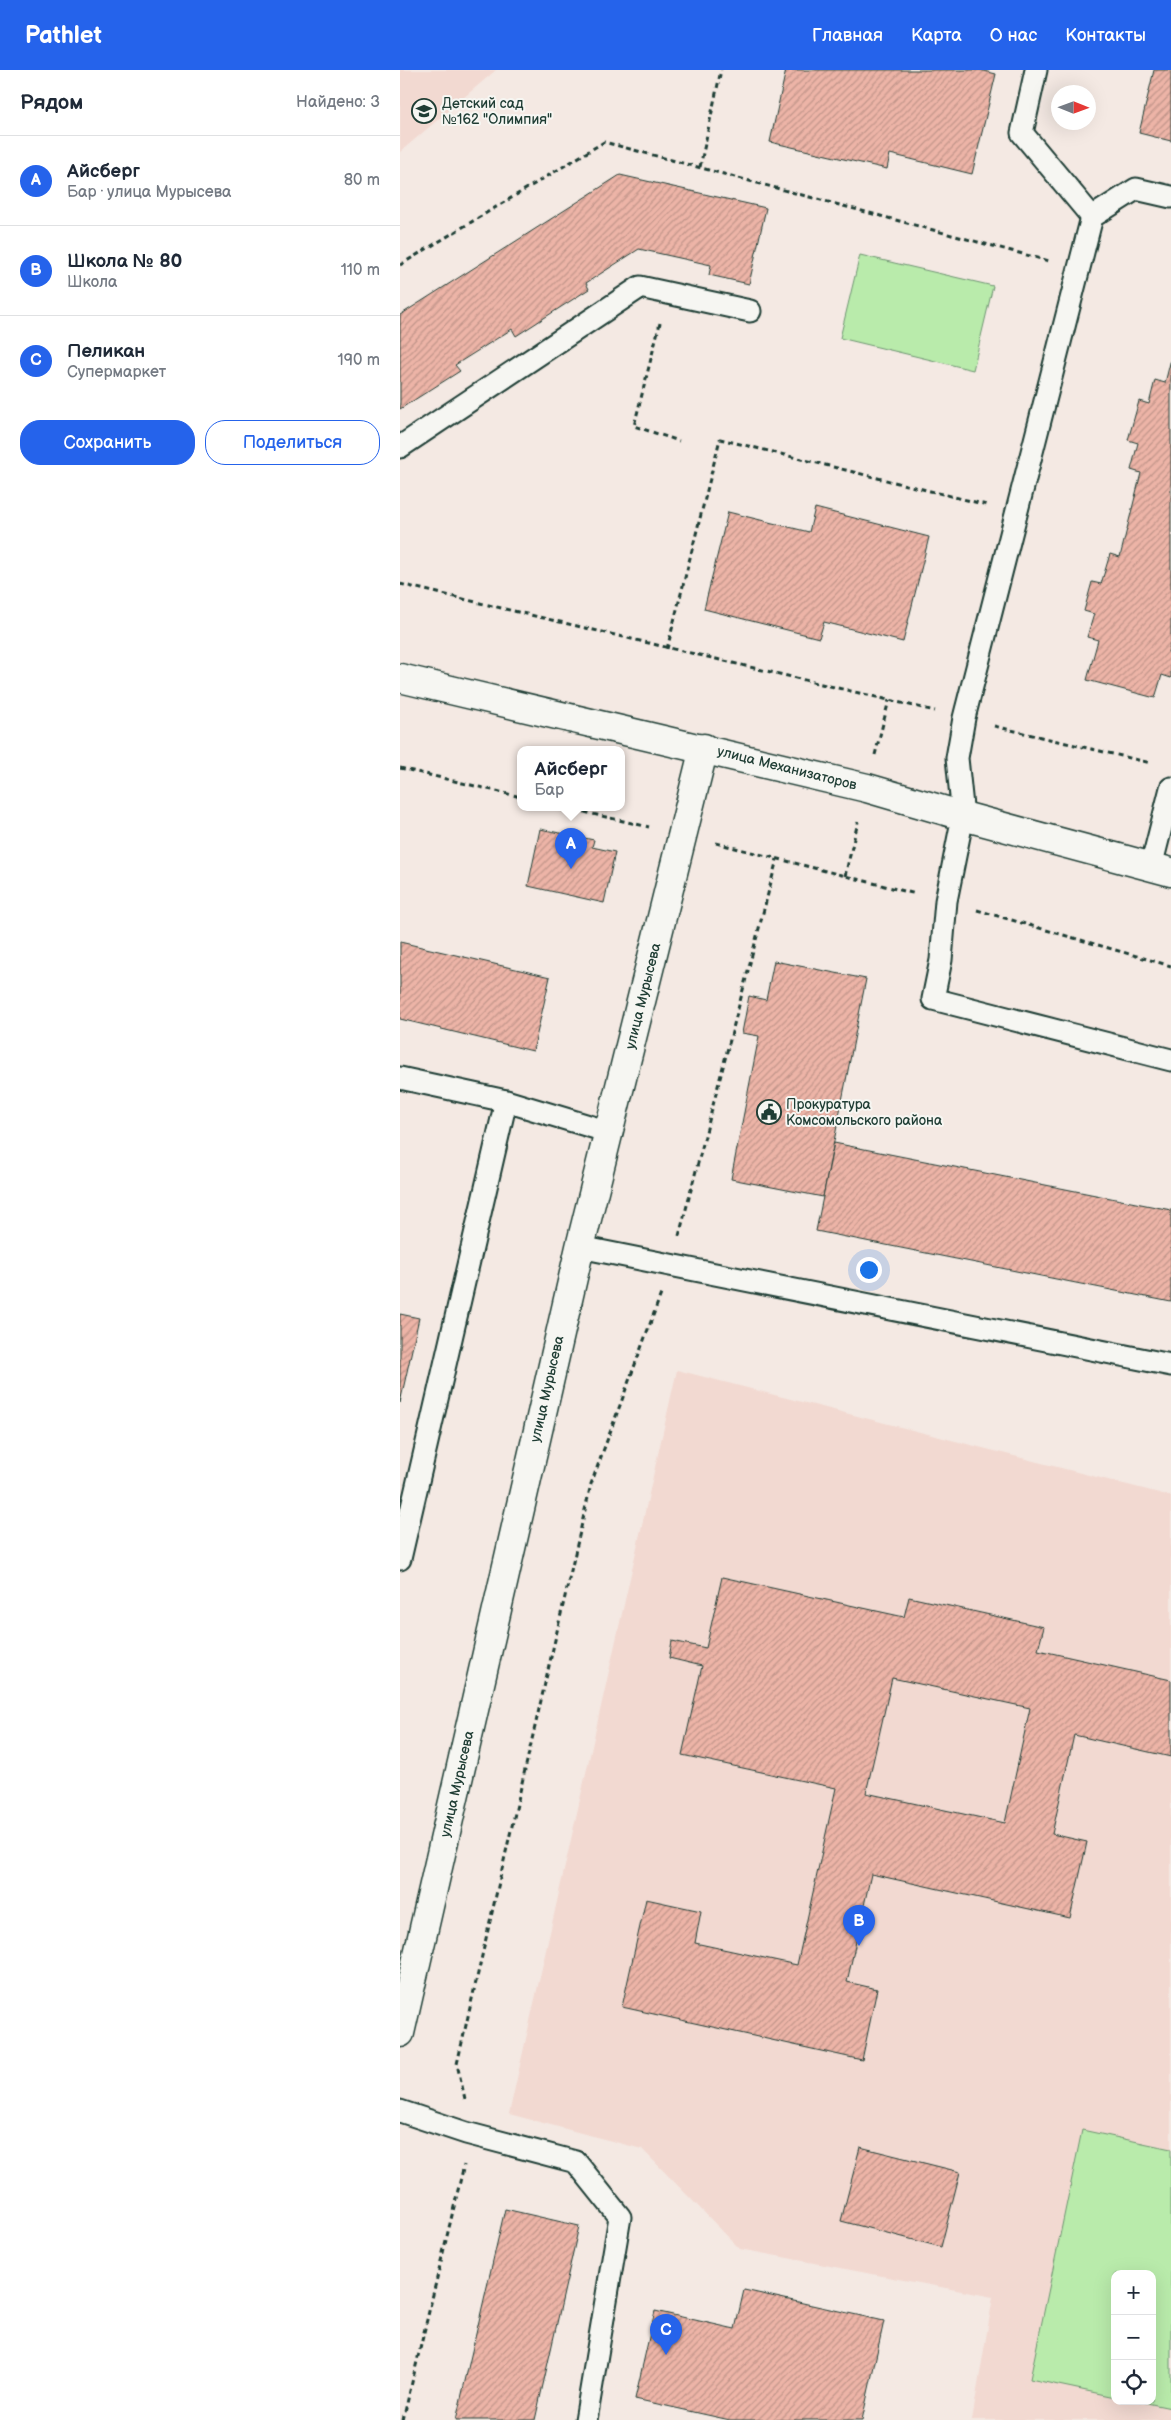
<!DOCTYPE html>
<html lang="ru">
<head>
<meta charset="utf-8">
<style>
  :root { --surface:#fff; --page:#f6f6f7; --text:#1f2937; --muted:#747a83; --line:#e0e1e3; --accent:#2563eb }
  body { margin:0; font-family:"Balsamiq Sans",sans-serif; background:var(--page); color:var(--text) }
  .controls { position:absolute; right:15px; bottom:15px; display:grid; overflow:hidden; border-radius:10px; box-shadow:0 5px 20px #0002 }
  .controls button { width:45px; height:45px; display:grid; place-items:center; padding:0; border:0; border-bottom:1px solid var(--line); background:var(--surface); color:var(--text); font:25px sans-serif }
  .compass { position:absolute; left:651px; top:15px; width:45px; height:45px; border-radius:50%; background:var(--surface); box-shadow:0 5px 20px #0002; rotate:91deg }
  .you { position:absolute; left:468px; top:1199px; width:18px; height:18px; margin:-12px; border:4px solid #fff; border-radius:50%; background:#1a73e8; box-shadow:0 0 0 8px #1a73e833 }
  .badge { display:grid; place-items:center; width:32px; height:32px; border-radius:50%; background:var(--accent); color:#fff; font-size:16px; font-weight:700 }
  .pin { position:absolute; translate:-50% -41px; filter:drop-shadow(0 1px 2px #0008) }
  .pin::after { content:''; position:absolute; top:26px; width:18px; height:15px; background:inherit; clip-path:polygon(0 0,100% 0,50% 100%) }
  .popup { position:absolute; left:117px; top:676px; width:108px; height:65px; box-sizing:border-box; display:grid; place-content:center; border-radius:10px; background:var(--surface); filter:drop-shadow(0 1px 4px #0005); font-size:16px; white-space:nowrap; color:var(--muted) }
  .popup b { font-size:19px; color:var(--text) }
  .popup::after { content:''; position:absolute; left:50%; top:100%; margin-left:-10px; border:10px solid transparent; border-top-color:var(--surface) }
  .list { margin:0; padding:0; list-style:none }
  h2 { display:flex; justify-content:space-between; align-items:center; height:65px; margin:0; padding:0 20px; font-size:21px }
  h2 small { font-size:16px; font-weight:400; color:var(--muted) }
  .list li { display:grid; grid-template-columns:32px 1fr auto; gap:15px; align-items:center; box-sizing:border-box; height:90px; padding:0 20px; border-top:1px solid var(--line) }
  .list b { display:block; font-size:19px; white-space:nowrap }
  .list p { margin:0; font-size:16px; white-space:nowrap; color:var(--muted) }
  .list em { font-size:16px; font-style:normal; color:var(--muted) }
  .actions { display:flex; gap:10px; padding:15px 20px }
  .actions a { flex:1; padding:11px 0; border:1px solid var(--accent); border-radius:20px; text-align:center; font-size:18px; color:var(--accent) }
  .actions .main { background:var(--accent); color:#fff }
  .icon { flex:none; width:28px; height:28px; fill:none; stroke:currentColor; stroke-width:2; stroke-linecap:round; stroke-linejoin:round }
  .map { position:relative; flex:none; width:771px; height:2350px; overflow:hidden }
  header { display:flex; align-items:center; gap:30px; box-sizing:border-box; height:70px; padding:0 25px; background:var(--accent); color:#fff }
  header strong { font-size:24px }
  nav { display:flex; gap:28px; margin-inline-start:auto; font-size:18px }
  main { display:flex }
  aside { flex:1; background:var(--surface) }
  .map>svg:first-child { display:block }
  .built { fill:#f2d9d1; fill-rule:evenodd }
  .pitch { fill:#b9ebab; stroke:#6c9470 }
  .building { fill:url(#building-hatch); stroke:#1f3d34; fill-rule:evenodd }
  .lines { fill:none; stroke-linecap:round; stroke-linejoin:round }
  .service-casing { stroke:#1f3d34; stroke-width:25 }
  .tertiary-casing { stroke:#1f3d34; stroke-width:31 }
  .secondary-casing { stroke:#1f3d34; stroke-width:31 }
  .path { stroke:#1f3d34; stroke-width:3; stroke-dasharray:5 4; stroke-linecap:butt }
  .service { stroke:#f6f6f2; stroke-width:21 }
  .tertiary { stroke:#f6f6f2; stroke-width:28 }
  .secondary { stroke:#f6f6f2; stroke-width:28 }
  .labels { text-anchor:middle; dominant-baseline:central; stroke-width:4; stroke-linejoin:round; paint-order:stroke }
  .poi-label { font-size:14px; fill:#1f3d34; stroke:#f6f6f2; text-anchor:start }
  .street-label { font-size:14px; fill:#1f3d34; stroke:#f6f6f2 }
</style>
</head>
<body>
<header>
<strong>Pathlet</strong>
<nav><a>Главная</a><a>Карта</a><a>О нас</a><a>Контакты</a></nav>
</header>
<main>
<aside>
<h2>Рядом<small>Найдено: 3</small></h2>
<ul class="list">
<li><span class="badge">A</span><div><b>Айсберг</b><p>Бар · улица Мурысева</p></div><em>80 m</em></li>
<li><span class="badge">B</span><div><b>Школа № 80</b><p>Школа</p></div><em>110 m</em></li>
<li><span class="badge">C</span><div><b>Пеликан</b><p>Супермаркет</p></div><em>190 m</em></li>
</ul>
<div class="actions"><a class="main">Сохранить</a><a>Поделиться</a></div>
</aside>
<div class="map">
<svg width="771" height="2350" viewBox="0 0 771 2350">
  <defs>
    <pattern id="building-hatch" width="6" height="6" patternUnits="userSpaceOnUse" patternTransform="scale(1.25)"><rect width="6" height="6" fill="#edb4a7"/><path d="M-1 1l2-2M0 6l6-6M5 7l2-2" fill="none" stroke="#bf9489"/></pattern>
  </defs>
  <rect width="100%" height="100%" fill="#f4e9e3"/>
  <filter id="ink" filterUnits="userSpaceOnUse"><feTurbulence type="fractalNoise" baseFrequency=".02" numOctaves="2"/><feDisplacementMap in="SourceGraphic" scale="10" xChannelSelector="R" yChannelSelector="G"/><feConvolveMatrix kernelMatrix="1 2 1 2 8 2 1 2 1" color-interpolation-filters="sRGB"/></filter>
  <g filter="url(#ink)">
    <g class="built">
      <path d="M0 0H96L0 82Z"/>
      <path d="M277 1300 771 1426V2350H572L593 2227 340 2179 242 2079 109 2044ZM715 2204H752V2331H715Z"/>
    </g>
    <g class="pitch">
      <path d="M460 185 593 216 573 300 440 268Z"/>
      <path d="M682 2060 771 2079V2338L737 2331H752V2204H715V2327L630 2309Z"/>
    </g>
    <g class="building">
      <path d="M386 0H580L596 4 572 104 490 84 487 99 370 72Z"/>
      <path d="M754 0H771V71L739 63Z"/>
      <path d="M220 105 366 138 349 214 309 205 311 195 239 179 186 213 189 219 116 266 112 259 55 295 60 301 0 339V245Z"/>
      <path d="M771 289V570L768 582 771 583V608L762 605 755 628 687 610 698 570 687 567 694 544 684 541 692 512 701 514 710 484 720 487 741 403 731 400 738 373 728 370 739 331 749 334 755 310 765 313Z"/>
      <path d="M415 438 529 467 503 572 424 552 419 568 304 539 328 442 409 462Z"/>
      <path d="M140 759 194 770 192 777 215 782 204 833 128 816Z"/>
      <path d="M0 872 150 907 133 981 0 949Z"/>
      <path d="M374 891 466 909 423 1127 331 1109 359 966 342 963 349 926 366 930Z"/>
      <path d="M434 1073 771 1140V1232L416 1161Z"/>
      <path d="M0 1244 19 1248 0 1333Z"/>
      <path d="M322 1507 504 1547 509 1527 644 1557 638 1580 771 1610V1687L674 1665 652 1764 687 1772 670 1848 471 1804 447 1912 477 1919 462 1990 222 1937 246 1829 301 1841 295 1873 397 1895 436 1718 282 1685 302 1596 269 1588 272 1571 306 1578ZM492 1608 630 1638 605 1753 466 1723Z"/>
      <path d="M460 2077 560 2102 541 2177 441 2151Z"/>
      <path d="M105 2139 179 2156 135 2350H56Z"/>
      <path d="M344 2220 484 2251 462 2350H330L235 2329 255 2241 335 2259Z"/>
    </g>
    <g class="lines">
      <defs>
        <g id="service">
          <path d="M636 0 622 63 692 147"/>
          <path d="M771 127 736 119 692 147 564 648 557 688 563 746 546 831 541 890 533 929 771 990"/>
          <path d="M0 377 240 217 350 241"/>
          <path d="M751 797 771 718"/>
          <path d="M0 1008 106 1031"/>
          <path d="M180 1177 771 1295"/>
          <path d="M0 1489 106 1031 209 1062"/>
          <path d="M0 2041 66 2063 176 2092 220 2147 186 2350"/>
        </g>
        <path id="tertiary" d="M0 1963 180 1177 304 678"/>
        <path id="secondary" d="M0 608 467 718 563 746 771 802"/>
      </defs>
      <use href="#service" class="service-casing"/>
      <use href="#tertiary" class="tertiary-casing"/>
      <use href="#secondary" class="secondary-casing"/>
      <g class="path">
        <path d="M300 97 321 0"/>
        <path d="M0 195 204 72 649 191"/>
        <path d="M260 253 234 356 279 371"/>
        <path d="M0 514 535 641"/>
        <path d="M267 579 320 369 587 435"/>
        <path d="M594 656 751 693"/>
        <path d="M475 685 489 630"/>
        <path d="M0 698 121 727"/>
        <path d="M167 738 249 757"/>
        <path d="M316 773 516 824"/>
        <path d="M445 806 458 752"/>
        <path d="M577 840 771 896"/>
        <path d="M279 1166 377 789"/>
        <path d="M65 2029 57 1994 191 1414 261 1224"/>
        <path d="M3 2350 64 2095"/>
      </g>
      <use href="#service" class="service"/>
      <use href="#tertiary" class="tertiary"/>
      <use href="#secondary" class="secondary"/>
    </g>
  </g>
  <defs>
    <symbol id="school-ring" viewBox="-11 -11 22 22"><circle r="9.5" fill="#f6f6f2" stroke="#1f3d34" stroke-width="1.5"/><path d="M0-5L7-2L0 1L-7-2ZM-4 1L0 2.5L4 1V4Q0 6-4 4Z" fill="#1f3d34"/></symbol>
    <symbol id="civic-ring" viewBox="-11 -11 22 22"><circle r="9.5" fill="#f6f6f2" stroke="#1f3d34" stroke-width="1.5"/><path d="M-.6-6.5H3V-4.5H.6V-3L4-1V1h2V6H-6V1h2V-1L-.6-3ZM-1.2 2.5V6h2.4V2.5Z" fill="#1f3d34"/></symbol>
  </defs>
  <g fill-rule="evenodd">
    <use href="#school-ring" x="10" y="27" width="28" height="28"/>
    <use href="#civic-ring" x="355" y="1028" width="28" height="28"/>
  </g>
  <g class="labels">
    <g class="poi-label">
      <text x="42" y="33">Детский сад<tspan x="42" dy="16">№162 "Олимпия"</tspan></text>
      <text x="386" y="1034">Прокуратура<tspan x="386" dy="16">Комсомольского района</tspan></text>
    </g>
    <g class="street-label">
      <text transform="translate(387 698) rotate(14)">улица Механизаторов</text>
      <text transform="translate(243 926) rotate(-76)">улица Мурысева</text>
      <text transform="translate(147 1319) rotate(-77)">улица Мурысева</text>
      <text transform="translate(57 1714) rotate(-77)">улица Мурысева</text>
    </g>
  </g>
</svg>
<div class="controls">
<button>+</button>
<button>−</button>
<button><svg class="icon" aria-label="locate" viewBox="0 0 24 24"><circle cx="12" cy="12" r="6"/><path d="M12 2v4M12 18v4M2 12h4M18 12h4"/></svg></button>
</div>
<svg class="compass" viewBox="-18 -18 36 36"><path d="M0-13l5 13h-10z" fill="#e53935"/><path d="M0 13l5-13h-10z" fill="#747a83"/></svg>
<div class="you"></div>
<div class="pin badge" style="left:171px;top:799px">A</div>
<div class="popup"><b>Айсберг</b>Бар</div>
<div class="pin badge" style="left:459px;top:1876px">B</div>
<div class="pin badge" style="left:266px;top:2285px">C</div>
</div>
</main>
</body>
</html>
